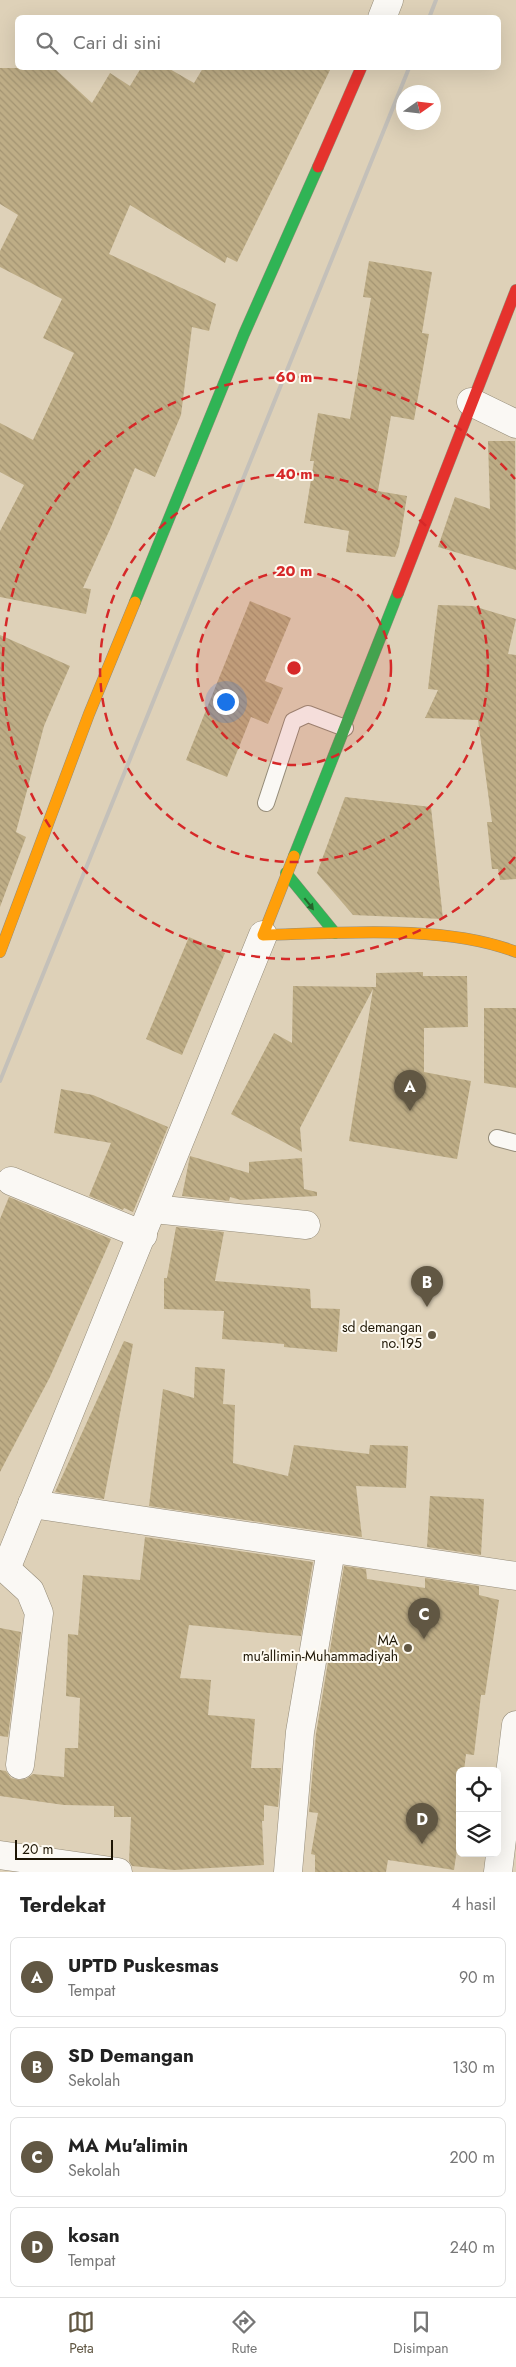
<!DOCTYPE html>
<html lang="id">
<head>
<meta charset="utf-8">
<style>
  :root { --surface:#fff; --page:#f6f6f6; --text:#222; --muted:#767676; --line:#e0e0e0; --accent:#615743 }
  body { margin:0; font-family:Jost,sans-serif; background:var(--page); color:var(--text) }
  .controls { position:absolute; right:15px; bottom:15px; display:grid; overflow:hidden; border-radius:8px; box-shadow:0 5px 20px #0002 }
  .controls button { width:45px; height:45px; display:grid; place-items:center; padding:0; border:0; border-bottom:1px solid var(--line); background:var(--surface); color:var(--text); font:25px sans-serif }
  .compass { position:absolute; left:396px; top:85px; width:45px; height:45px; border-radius:50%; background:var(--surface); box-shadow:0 5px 20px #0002; rotate:76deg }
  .scale { position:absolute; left:15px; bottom:12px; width:98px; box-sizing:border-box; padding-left:5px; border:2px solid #1d1504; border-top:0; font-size:14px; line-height:18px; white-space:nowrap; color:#1d1504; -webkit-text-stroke:4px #fefaf1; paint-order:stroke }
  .you { position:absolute; left:225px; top:701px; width:18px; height:18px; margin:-12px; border:4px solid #fff; border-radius:50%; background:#1a73e8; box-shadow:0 0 0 8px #1a73e833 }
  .badge { display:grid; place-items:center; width:32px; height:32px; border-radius:50%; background:var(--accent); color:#fff; font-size:16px; font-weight:700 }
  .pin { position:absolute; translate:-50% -41px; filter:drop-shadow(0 1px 2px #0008) }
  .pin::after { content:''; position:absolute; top:26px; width:18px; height:15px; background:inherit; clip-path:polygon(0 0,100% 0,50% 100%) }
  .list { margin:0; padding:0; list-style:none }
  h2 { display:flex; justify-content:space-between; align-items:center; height:65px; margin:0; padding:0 20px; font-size:21px }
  h2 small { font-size:16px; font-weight:400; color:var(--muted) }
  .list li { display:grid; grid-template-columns:32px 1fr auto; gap:15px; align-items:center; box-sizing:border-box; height:80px; margin:0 10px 10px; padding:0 10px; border:1px solid var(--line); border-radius:8px }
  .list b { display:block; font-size:19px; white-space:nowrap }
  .list p { margin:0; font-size:16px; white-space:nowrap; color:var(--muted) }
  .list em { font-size:16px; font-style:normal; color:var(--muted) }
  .icon { flex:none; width:28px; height:28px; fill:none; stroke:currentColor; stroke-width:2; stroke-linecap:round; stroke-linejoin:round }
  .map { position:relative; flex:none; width:516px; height:1872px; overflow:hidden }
  .search { position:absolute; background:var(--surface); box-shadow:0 5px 20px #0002; left:15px; right:15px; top:15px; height:55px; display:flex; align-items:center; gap:12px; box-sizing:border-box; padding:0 18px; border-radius:8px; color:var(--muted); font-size:19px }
  .sheet { height:425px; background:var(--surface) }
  nav { display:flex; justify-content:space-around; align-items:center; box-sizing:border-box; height:70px; border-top:1px solid var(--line); background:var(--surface); font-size:14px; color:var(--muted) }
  nav a { display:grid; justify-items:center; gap:2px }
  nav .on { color:var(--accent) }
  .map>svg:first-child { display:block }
  .building { fill:url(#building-back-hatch) }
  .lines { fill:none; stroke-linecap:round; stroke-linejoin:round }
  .lane-casing { stroke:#958c79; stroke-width:18 }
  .street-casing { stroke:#958c79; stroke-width:29 }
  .fast-casing { stroke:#958c79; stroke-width:12 }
  .slow-casing { stroke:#958c79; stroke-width:12 }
  .jam-casing { stroke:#958c79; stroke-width:12 }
  .lane { stroke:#faf8f4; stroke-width:16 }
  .street { stroke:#faf8f4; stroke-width:28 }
  .fast { stroke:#30b455; stroke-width:11 }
  .slow { stroke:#ff9f0a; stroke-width:11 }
  .jam { stroke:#e5322d; stroke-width:11 }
  .rail { stroke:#c4c0b9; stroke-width:4 }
  .oneway { fill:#26642c }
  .ring { fill:none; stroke:#d62828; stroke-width:2.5; stroke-dasharray:9 6 }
  .poi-dot { fill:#615743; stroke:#fefaf1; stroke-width:2 }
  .labels { text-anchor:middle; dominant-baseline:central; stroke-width:4; stroke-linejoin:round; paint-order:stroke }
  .poi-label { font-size:14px; fill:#1d1504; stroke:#fefaf1; text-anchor:end }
  .centre { fill:#d62828; stroke:#fefaf1; stroke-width:2.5 }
  .ring-label { font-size:15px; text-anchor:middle; font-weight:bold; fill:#d62828; stroke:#fefaf1; stroke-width:4; stroke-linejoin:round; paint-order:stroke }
</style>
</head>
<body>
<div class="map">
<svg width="516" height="1872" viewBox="0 0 516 1872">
  <defs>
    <pattern id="building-back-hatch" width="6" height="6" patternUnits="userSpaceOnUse" patternTransform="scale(1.25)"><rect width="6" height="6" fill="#bead86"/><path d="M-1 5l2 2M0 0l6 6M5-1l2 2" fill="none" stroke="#a39472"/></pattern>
  </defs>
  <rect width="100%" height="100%" fill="#ded1b8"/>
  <g class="building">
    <path d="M0 68H54L92 103 110 73 130 86 141 68H168L194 83 203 68H331L237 262 227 257 225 263 130 205 109 254 216 304 209 331 192 327 181 415 155 477 135 468 111 527 83 588 91 589 86 614 0 597V531L24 485 0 472V423L33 440 74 353 43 338 62 299 0 267V251L18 215 0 204Z"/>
    <path d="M369 261 432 272 422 333 429 334 414 420 391 416 378 491 407 496 399 546 395 557 346 552 349 531 304 523 314 461H310L318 413 350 419 371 298 363 297Z"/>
    <path d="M488 441H515L516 570 438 547 455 497 490 509Z"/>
    <path d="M250 601 291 618 265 681 283 688 268 724 251 717 227 777 186 760Z"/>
    <path d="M438 605 473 606 516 619 508 654 516 655V879L500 880 498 869H492L487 822H492L478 720 425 718 438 690 428 689Z"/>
    <path d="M0 635 70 666 44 726 16 832 26 837 0 907Z"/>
    <path d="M345 797 431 807 443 919 353 915 317 873Z"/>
    <path d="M189 937 225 953 182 1055 146 1039Z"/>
    <path d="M423 972V976H467L468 1027 424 1028V1072L471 1081 457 1159 349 1141 373 989 300 1128 302 1152 231 1114 274 1033 292 1043 293 986 376 987V973Z"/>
    <path d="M484 1008H516V1088L484 1083Z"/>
    <path d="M61 1089 93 1095 168 1127 133 1212 124 1208 123 1210 89 1196 111 1143 54 1133Z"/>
    <path d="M190 1156 249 1173V1162L302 1158 304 1189 317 1192V1196L241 1200 230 1197 229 1201 182 1196Z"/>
    <path d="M9 1197 111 1239 50 1377 0 1472V1219Z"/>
    <path d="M176 1227 224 1232 215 1281 310 1289 311 1308 340 1309 337 1352 284 1347V1344L222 1339 224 1311 164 1309V1278H167Z"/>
    <path d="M124 1341 133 1344 104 1499 55 1492Z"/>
    <path d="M195 1367 225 1369 223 1404 235 1405 233 1463 288 1476 294 1445 369 1454 370 1445 408 1446 406 1488 356 1486 362 1537 149 1506 163 1389 194 1398Z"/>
    <path d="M430 1496 484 1499 481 1555 427 1547Z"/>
    <path d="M145 1537 313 1562 301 1636 189 1625 180 1678 211 1680 208 1715 255 1719 251 1768H281L278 1807 264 1805V1821H262L264 1865 174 1870 132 1866 129 1861 131 1817H114V1806L64 1805 0 1796V1770L6 1771 11 1778 19 1780 26 1779 33 1774 64 1777 65 1748H78L80 1698 66 1696 68 1634 78 1635 83 1575 140 1580Z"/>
    <path d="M344 1566 366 1569 367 1579 425 1588V1578L479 1586V1595L499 1600 485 1695H481L474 1755 466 1754 464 1771H460V1828L454 1870 388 1860 386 1872H315V1855L311 1854 318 1813 309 1812 316 1734Z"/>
    <path d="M0 1628 21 1632 8 1737 0 1736Z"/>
  </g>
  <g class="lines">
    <defs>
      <g id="lane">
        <path d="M266 803 293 721 308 714 345 728"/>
        <path d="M497 1138 516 1143"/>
      </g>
      <g id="street">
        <path d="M382 18 389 0"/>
        <path d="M471 402 516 424"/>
        <path d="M11 1181 143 1235"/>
        <path d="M154 1209 306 1225"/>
        <path d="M32 1504 516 1576"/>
        <path d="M6 1569 263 935"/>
        <path d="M6 1569 30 1591 39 1613 20 1765"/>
        <path d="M0 1855 118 1872"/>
        <path d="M288 1872 300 1732 331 1550"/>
        <path d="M498 1872 516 1725"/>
      </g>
      <g id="fast">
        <path d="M135 602 244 334 318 167"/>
        <path d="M294 856 398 593"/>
        <path d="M286 873 335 933"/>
      </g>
      <g id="slow">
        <path d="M294 856 263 935C338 933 446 924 516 952"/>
        <path d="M0 952 89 714 135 602"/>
      </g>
      <g id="jam">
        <path d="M318 167 361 68"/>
        <path d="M398 593 516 290"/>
      </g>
    </defs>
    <use href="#lane" class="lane-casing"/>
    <use href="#street" class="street-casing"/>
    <use href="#fast" class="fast-casing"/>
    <use href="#slow" class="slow-casing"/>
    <use href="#jam" class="jam-casing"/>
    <use href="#lane" class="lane"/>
    <use href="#street" class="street"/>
    <use href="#fast" class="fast"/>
    <use href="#slow" class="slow"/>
    <use href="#jam" class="jam"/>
    <g class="rail">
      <path d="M429 18 436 0"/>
      <path d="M0 1081 409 68"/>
    </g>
  </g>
  <defs><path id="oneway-solid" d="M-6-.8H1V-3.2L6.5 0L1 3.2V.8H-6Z" transform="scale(1.25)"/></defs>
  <use class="oneway" href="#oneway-solid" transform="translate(309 904) rotate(52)"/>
  <circle cx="294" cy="668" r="97" fill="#d62828" fill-opacity=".12"/>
  <g class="ring">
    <circle cx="294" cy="668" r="97"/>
    <circle cx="294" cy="668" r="194"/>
    <path d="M515 857A291 291 0 1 1 515 479"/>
  </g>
  <g class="poi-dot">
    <circle cx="432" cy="1335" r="5"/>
    <circle cx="408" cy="1648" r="5"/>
  </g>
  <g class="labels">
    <g class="poi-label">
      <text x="422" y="1327">sd demangan<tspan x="422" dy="16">no.195</tspan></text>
      <text x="398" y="1640">MA<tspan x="398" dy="16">mu'allimin-Muhammadiyah</tspan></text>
    </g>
  </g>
  <circle cx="294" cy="668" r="8" class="centre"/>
  <g class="ring-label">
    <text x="294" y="382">60 m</text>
    <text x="294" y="479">40 m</text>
    <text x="294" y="576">20 m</text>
  </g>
</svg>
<div class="controls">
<button><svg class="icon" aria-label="locate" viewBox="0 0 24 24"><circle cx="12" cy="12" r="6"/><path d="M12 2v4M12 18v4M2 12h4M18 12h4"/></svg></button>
<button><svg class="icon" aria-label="layers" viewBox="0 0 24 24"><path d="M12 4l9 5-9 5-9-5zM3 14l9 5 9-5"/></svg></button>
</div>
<svg class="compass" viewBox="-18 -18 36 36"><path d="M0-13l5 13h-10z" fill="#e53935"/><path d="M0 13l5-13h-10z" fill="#767676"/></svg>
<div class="scale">20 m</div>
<div class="you"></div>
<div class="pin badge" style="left:410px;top:1111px">A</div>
<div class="pin badge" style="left:427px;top:1307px">B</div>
<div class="pin badge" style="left:424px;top:1639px">C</div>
<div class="pin badge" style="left:422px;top:1844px">D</div>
<div class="search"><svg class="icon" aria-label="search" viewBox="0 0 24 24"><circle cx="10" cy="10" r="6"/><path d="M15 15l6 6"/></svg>Cari di sini</div>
</div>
<section class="sheet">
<h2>Terdekat<small>4 hasil</small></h2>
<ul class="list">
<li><span class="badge">A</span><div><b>UPTD Puskesmas</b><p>Tempat</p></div><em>90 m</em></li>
<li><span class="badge">B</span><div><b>SD Demangan</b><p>Sekolah</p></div><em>130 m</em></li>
<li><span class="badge">C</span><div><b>MA Mu'alimin</b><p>Sekolah</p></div><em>200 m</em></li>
<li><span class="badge">D</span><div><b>kosan</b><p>Tempat</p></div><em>240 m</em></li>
</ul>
</section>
<nav>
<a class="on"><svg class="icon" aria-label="map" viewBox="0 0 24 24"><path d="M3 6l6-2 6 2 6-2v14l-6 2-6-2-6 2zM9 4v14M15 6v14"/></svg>Peta</a>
<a><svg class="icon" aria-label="directions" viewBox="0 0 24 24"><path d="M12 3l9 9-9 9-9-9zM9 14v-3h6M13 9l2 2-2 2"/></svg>Rute</a>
<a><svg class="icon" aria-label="saved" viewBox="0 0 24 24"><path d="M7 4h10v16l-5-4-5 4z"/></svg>Disimpan</a>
</nav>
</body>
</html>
